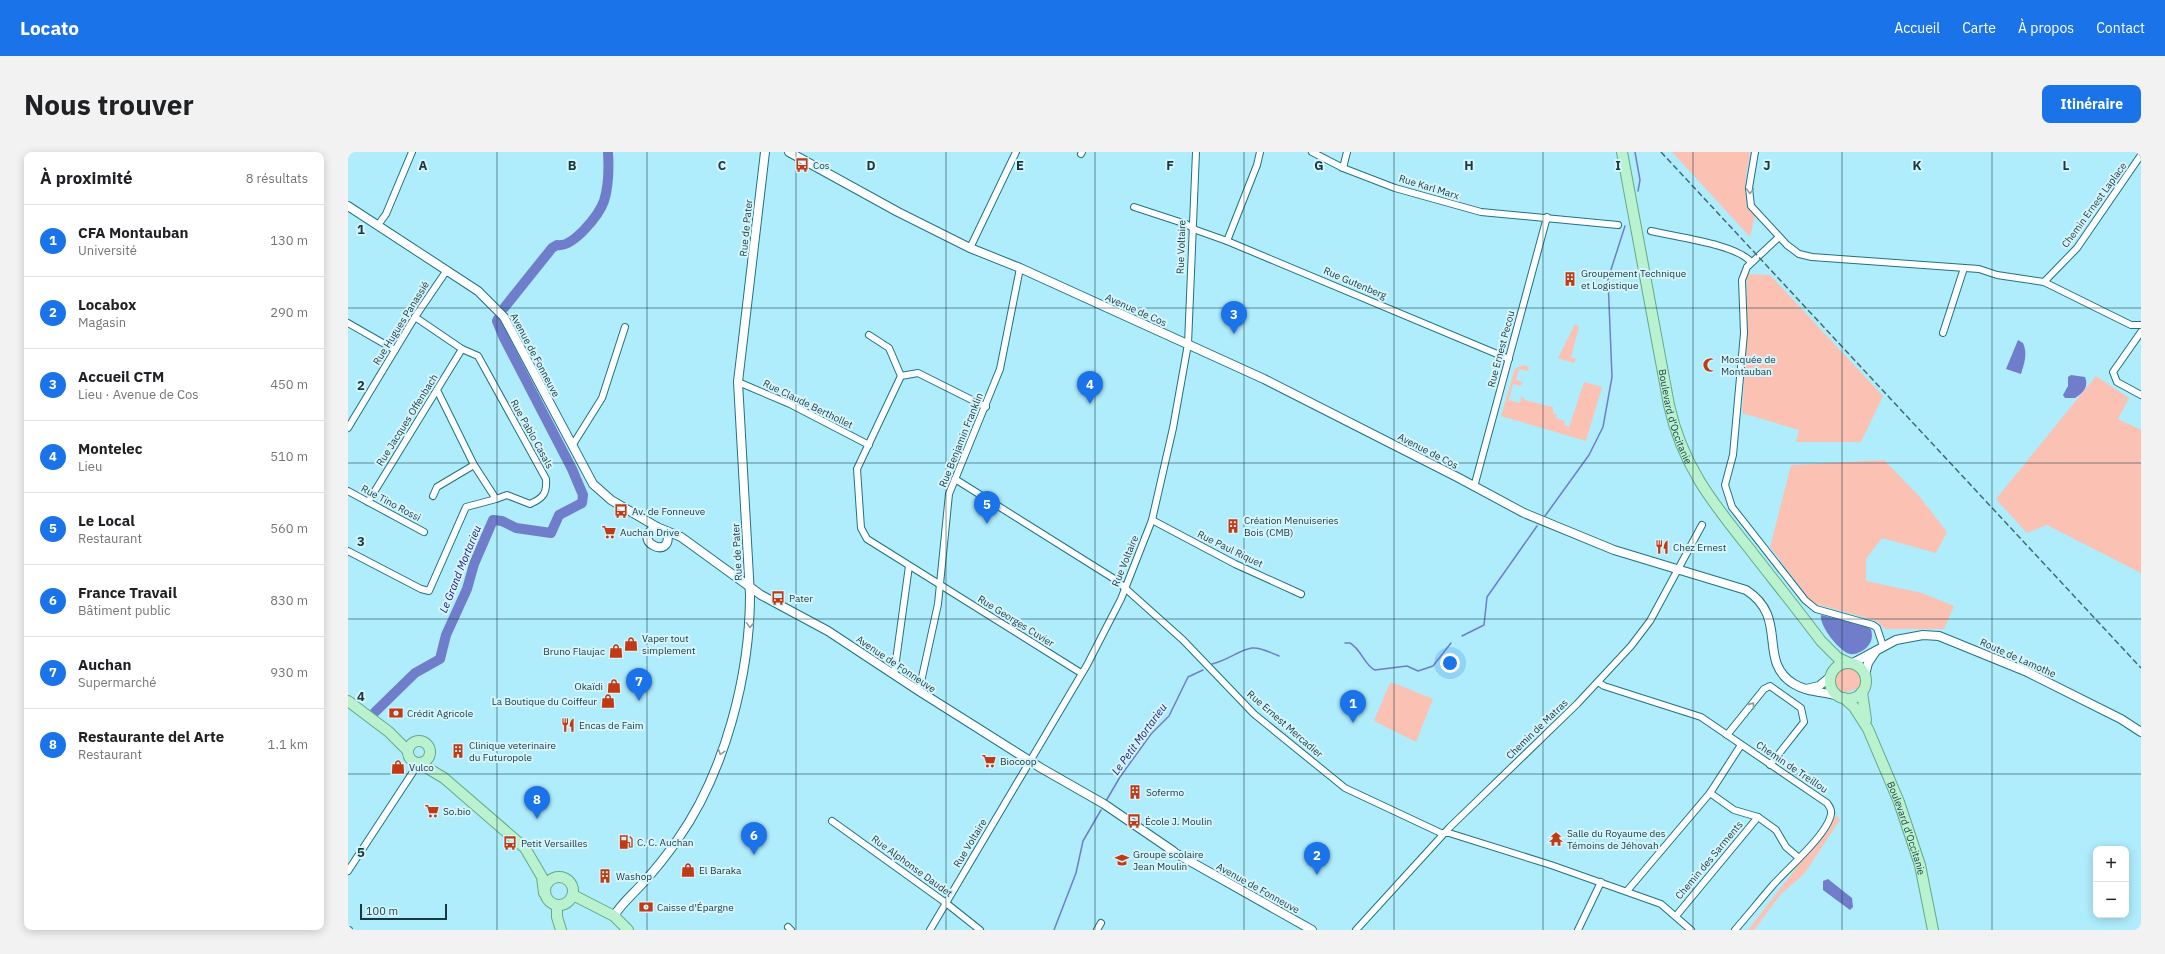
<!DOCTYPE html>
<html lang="fr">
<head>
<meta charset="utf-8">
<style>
  :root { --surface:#fff; --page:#f2f2f2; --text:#202124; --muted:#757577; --line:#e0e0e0; --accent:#1a73e8 }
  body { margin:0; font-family:"IBM Plex Sans",sans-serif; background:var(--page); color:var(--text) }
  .controls { position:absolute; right:12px; bottom:12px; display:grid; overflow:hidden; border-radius:8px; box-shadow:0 2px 10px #0003 }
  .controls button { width:36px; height:36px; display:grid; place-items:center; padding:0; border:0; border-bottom:1px solid var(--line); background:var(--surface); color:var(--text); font:20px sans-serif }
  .scale { position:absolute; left:12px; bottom:10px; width:87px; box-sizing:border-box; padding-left:4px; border:2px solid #183941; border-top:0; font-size:11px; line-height:14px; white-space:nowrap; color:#183941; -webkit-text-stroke:3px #d6f4fb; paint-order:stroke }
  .you { position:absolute; left:1102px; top:511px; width:14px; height:14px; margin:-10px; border:3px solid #fff; border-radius:50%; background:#1a73e8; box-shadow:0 0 0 6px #1a73e833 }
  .badge { display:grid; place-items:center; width:26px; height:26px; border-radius:50%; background:var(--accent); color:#fff; font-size:13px; font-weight:700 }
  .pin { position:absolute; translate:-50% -33px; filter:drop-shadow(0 1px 2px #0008) }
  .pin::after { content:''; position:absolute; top:21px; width:14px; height:12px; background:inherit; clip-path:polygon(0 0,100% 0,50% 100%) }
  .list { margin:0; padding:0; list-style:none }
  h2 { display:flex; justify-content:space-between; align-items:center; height:52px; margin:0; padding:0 16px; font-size:17px }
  h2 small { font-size:13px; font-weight:400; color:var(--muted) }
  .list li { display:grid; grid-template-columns:26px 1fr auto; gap:12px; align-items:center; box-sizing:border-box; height:72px; padding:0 16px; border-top:1px solid var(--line) }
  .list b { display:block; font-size:15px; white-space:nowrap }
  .list p { margin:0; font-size:13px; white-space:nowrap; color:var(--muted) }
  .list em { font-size:13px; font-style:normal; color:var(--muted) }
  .map { position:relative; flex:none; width:1793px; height:778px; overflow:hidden; border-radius:8px }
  header { display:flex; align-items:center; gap:24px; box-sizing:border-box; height:56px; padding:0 20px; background:var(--accent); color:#fff }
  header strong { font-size:19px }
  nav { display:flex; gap:22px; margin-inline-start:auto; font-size:14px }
  .intro { display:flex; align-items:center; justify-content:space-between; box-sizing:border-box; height:96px; padding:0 24px }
  h1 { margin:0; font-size:28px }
  .button { padding:10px 18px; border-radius:8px; background:var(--accent); color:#fff; font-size:14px; font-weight:700 }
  main { display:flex; gap:24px; padding:0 24px }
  aside { flex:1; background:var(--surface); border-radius:8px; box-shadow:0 2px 10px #0003 }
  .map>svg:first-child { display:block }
  .green { fill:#fbc2b3 }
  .water { fill:#707dcb }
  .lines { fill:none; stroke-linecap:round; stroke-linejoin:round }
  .stream { stroke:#707dcb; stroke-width:1.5 }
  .river { stroke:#707dcb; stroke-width:10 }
  .minor-casing { stroke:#1e7384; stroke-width:8 }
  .tertiary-casing { stroke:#1e7384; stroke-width:10 }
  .primary-casing { stroke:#63ab88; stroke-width:12 }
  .minor { stroke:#fff; stroke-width:6 }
  .tertiary { stroke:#fff; stroke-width:8 }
  .primary { stroke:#baf1ce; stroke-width:10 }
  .rail { stroke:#426b75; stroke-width:1.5; stroke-dasharray:6 3; stroke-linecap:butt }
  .oneway { stroke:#8c9ca0 }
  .grid { fill:none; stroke:#183941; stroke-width:1; stroke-opacity:0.55 }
  .labels { text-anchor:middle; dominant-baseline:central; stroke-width:4; stroke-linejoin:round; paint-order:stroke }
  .poi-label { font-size:10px; fill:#183941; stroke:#d6f4fb; text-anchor:start }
  .street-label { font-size:10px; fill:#183941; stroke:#d6f4fb }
  .water-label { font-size:11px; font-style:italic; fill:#1f1976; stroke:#d6f4fb }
  .grid-label { font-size:13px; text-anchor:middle; font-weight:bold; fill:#183941; stroke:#d6f4fb; stroke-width:4; stroke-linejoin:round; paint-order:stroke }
</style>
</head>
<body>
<header>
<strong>Locato</strong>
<nav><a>Accueil</a><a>Carte</a><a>À propos</a><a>Contact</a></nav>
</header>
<div class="intro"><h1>Nous trouver</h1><a class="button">Itinéraire</a></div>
<main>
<aside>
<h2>À proximité<small>8 résultats</small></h2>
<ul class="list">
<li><span class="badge">1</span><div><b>CFA Montauban</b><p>Université</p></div><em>130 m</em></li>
<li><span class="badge">2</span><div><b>Locabox</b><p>Magasin</p></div><em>290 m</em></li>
<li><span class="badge">3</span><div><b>Accueil CTM</b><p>Lieu · Avenue de Cos</p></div><em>450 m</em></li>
<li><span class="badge">4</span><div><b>Montelec</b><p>Lieu</p></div><em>510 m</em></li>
<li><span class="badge">5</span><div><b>Le Local</b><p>Restaurant</p></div><em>560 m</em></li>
<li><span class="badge">6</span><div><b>France Travail</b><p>Bâtiment public</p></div><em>830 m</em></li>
<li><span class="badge">7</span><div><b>Auchan</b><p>Supermarché</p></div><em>930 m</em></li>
<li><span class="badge">8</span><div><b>Restaurante del Arte</b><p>Restaurant</p></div><em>1.1 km</em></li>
</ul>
</aside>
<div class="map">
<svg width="1793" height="778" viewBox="0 0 1793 778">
  <rect width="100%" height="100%" fill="#afecfc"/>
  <g class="green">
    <path d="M1324 0H1402C1399 25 1391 42 1407 64L1402 85Z"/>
    <path d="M1399 122 1422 123 1535 244 1513 290H1448L1451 278 1394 261 1399 187Z"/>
    <path d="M1227 172 1231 175 1223 205 1228 207 1226 211 1210 206Z"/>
    <path d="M1175 213 1181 215 1180 219 1171 217 1168 228 1174 230 1173 234 1165 232 1161 248 1172 251 1174 244 1177 248 1205 255V261L1209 263 1208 266 1217 269 1216 273 1221 275 1236 230 1254 235 1238 289 1153 264 1167 217Z"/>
    <path d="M1748 224 1781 246 1770 267 1793 278V421L1699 373 1679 381 1648 347Z"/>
    <path d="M1536 308 1571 344 1599 380 1588 401 1534 386 1518 407V429L1574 441 1606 454 1596 477H1537L1529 469 1464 451 1422 395 1443 313Z"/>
    <path d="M1500 515 1511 521 1513 530 1511 536 1499 540 1497 542 1489 538 1486 525 1491 517Z"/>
    <path d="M1042 531 1048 532 1085 547 1068 590 1026 569Z"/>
    <path d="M1489 663 1492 668 1456 722 1433 742 1406 778H1400Z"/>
  </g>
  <g class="water">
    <path d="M1670 188 1675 191C1680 202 1676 212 1673 222L1658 217Z"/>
    <path d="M1723 223 1737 225C1741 235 1735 241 1727 246H1717L1715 243 1720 234V225Z"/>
    <path d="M1473 463 1516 473 1523 477C1525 485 1524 491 1517 497 1512 500 1508 503 1502 502 1492 500 1471 474 1473 463Z"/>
    <path d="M1480 727 1504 746 1505 755 1502 758 1475 738V729Z"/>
  </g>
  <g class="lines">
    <g class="stream">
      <path d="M1287 0 1292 28 1290 39"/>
      <path d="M1197 364 1241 303 1255 275 1264 225 1260 127 1277 74"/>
      <path d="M1114 484 1136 473 1139 445 1189 374"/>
      <path d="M997 491H1002C1014 498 1016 513 1027 518L1059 514 1070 519 1085 514 1103 491"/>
      <path d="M864 512C879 509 893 497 904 496 913 495 923 501 931 504"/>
      <path d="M758 649 772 625 803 582 821 564 840 525 855 518"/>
      <path d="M706 778 728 721 735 689 753 658"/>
    </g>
    <g class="river">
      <path d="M156 156 204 96 209 93C225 96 251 63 256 49 261 33 261 16 260 0"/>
      <path d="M27 560 67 521 92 507 98 483 119 437 126 412 145 368 154 369 168 376 203 381 211 363 234 351 235 343 224 317 156 186 149 169 150 167"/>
    </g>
    <defs>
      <g id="minor">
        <path d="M964 0 995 16 1047 36 1133 60 1270 73"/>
        <path d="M1407 0 1401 36 1403 54 1439 93 1451 102 1464 105 1631 117 1649 123 1696 130 1783 173H1793"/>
        <path d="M733 2 734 0"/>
        <path d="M995 16 999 0"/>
        <path d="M786 55 838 72 848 78 879 89 1161 207"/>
        <path d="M30 73 38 62 64 0"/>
        <path d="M1303 79C1327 85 1388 92 1403 110"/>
        <path d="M1430 86 1399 115 1394 128 1396 181 1385 303 1377 333 1384 355 1457 448 1468 457 1525 473 1529 476 1535 494"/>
        <path d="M879 89 909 13 912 0"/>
        <path d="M622 96 668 0"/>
        <path d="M1696 130 1729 96 1793 3"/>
        <path d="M67 165 114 197 130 204 198 327C199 342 195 346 182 352L159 343 148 347 126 313 89 238"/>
        <path d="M0 171 47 198"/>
        <path d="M1793 180 1765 220 1769 230 1793 243"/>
        <path d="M1595 181 1616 116"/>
        <path d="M521 183 541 196 553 224 509 317 513 376 519 387 733 521"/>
        <path d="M553 224 570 221 638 255"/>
        <path d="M390 230 442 252 521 293"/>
        <path d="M0 276 67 165 99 118"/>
        <path d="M224 294 254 246 277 175"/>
        <path d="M607 327 768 428 835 488 906 562 997 636 1093 681H1101L1203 713 1313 752 1343 778"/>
        <path d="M1126 335 1199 65"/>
        <path d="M0 339 76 380"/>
        <path d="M85 344 89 335 126 313"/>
        <path d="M20 350 114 197"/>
        <path d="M804 368 887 412 953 442"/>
        <path d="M0 399 73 437 81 439 118 355 148 347"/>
        <path d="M546 523 561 414"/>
        <path d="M1250 530 1256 534 1353 565 1479 651C1481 654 1484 657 1483 662 1480 682 1439 717 1425 733 1412 748 1400 763 1387 778"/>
        <path d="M571 539 590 452 601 342 652 217 672 116"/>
        <path d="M1379 583 1416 537 1422 534 1453 556 1456 570 1422 613"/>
        <path d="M1393 593 1362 641 1386 658 1410 665 1428 678 1438 695 1451 706"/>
        <path d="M484 669 598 751 632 778"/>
        <path d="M0 719 65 620V609"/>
        <path d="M1279 739 1362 641"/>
        <path d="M1328 764 1410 665"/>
        <path d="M440 775 443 778"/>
        <path d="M0 778H1"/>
        <path d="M582 778 739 513 773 447 804 368 825 276 840 192 848 0"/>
        <path d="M749 778 753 771"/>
        <path d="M1008 778 1102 675 1229 552 1283 494 1302 469 1354 373"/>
        <path d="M1230 778 1253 730"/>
      </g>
      <g id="tertiary">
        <path d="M441 0 550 60 622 96 672 116 916 227 1109 325 1176 361 1266 398 1398 438C1442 466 1408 509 1446 532 1461 541 1474 539 1490 544"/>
        <path d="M0 54 130 139 156 165 245 332 263 348 309 375"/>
        <path d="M319 380C326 411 280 387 309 375L333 385 413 443 480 479 571 539 693 616 756 652 825 699"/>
        <path d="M1505 511 1548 488 1575 483 1591 484 1677 519 1773 567 1793 580"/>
        <path d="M1517 523 1520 511 1528 499"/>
        <path d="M1458 537 1471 534 1482 525"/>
        <path d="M822 698 964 778"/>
        <path d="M266 764C273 752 285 742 294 732 307 718 319 703 330 687 377 620 402 523 402 443L390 230 417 0"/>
      </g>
      <g id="primary">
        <path id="s1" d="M1274 0 1321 253C1334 312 1363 349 1400 395 1424 426 1449 457 1473 489L1490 506 1499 510"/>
        <circle cx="1500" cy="529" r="18"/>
        <path d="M1514 540 1518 568"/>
        <path id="s2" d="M1496 546 1506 555 1520 577 1551 650 1572 713 1585 778"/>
        <path d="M0 549 41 580 60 599"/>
        <circle cx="71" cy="600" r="11"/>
        <path d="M71 611 96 626 177 696 194 725 196 741"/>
        <circle cx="211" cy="739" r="14"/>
        <path d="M225 743 266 764 280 778"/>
        <path d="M209 754V765L213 778"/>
      </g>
    </defs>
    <use href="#minor" class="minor-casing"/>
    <use href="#tertiary" class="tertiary-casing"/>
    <use href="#primary" class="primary-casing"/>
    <use href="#minor" class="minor"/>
    <use href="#tertiary" class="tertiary"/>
    <use href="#primary" class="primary"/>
    <path class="rail" d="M1313 0 1793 516"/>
  </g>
  <defs><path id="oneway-chevron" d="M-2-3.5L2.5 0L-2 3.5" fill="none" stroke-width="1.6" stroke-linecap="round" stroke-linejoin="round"/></defs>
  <g class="oneway">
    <use href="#oneway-chevron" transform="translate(1402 39) rotate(92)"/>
    <use href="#oneway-chevron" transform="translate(402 473) rotate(92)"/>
    <use href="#oneway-chevron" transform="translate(1404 553) rotate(-51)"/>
    <use href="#oneway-chevron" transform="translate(373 600) rotate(109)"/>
  </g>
  <path class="grid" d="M149 0V778M299 0V778M448 0V778M598 0V778M747 0V778M896 0V778M1046 0V778M1195 0V778M1345 0V778M1494 0V778M1644 0V778M0 156H1793M0 311H1793M0 467H1793M0 622H1793"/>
  <defs>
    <symbol id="bus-bare" viewBox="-9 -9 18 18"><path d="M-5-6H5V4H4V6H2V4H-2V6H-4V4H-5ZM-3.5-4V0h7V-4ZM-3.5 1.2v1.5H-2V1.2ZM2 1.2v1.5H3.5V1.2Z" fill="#c23913" stroke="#d6f4fb" stroke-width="2.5" paint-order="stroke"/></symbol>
    <symbol id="building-bare" viewBox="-9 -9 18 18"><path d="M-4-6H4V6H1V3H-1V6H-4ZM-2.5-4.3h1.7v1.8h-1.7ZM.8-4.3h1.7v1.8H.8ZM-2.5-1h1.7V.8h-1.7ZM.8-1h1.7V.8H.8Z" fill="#c23913" stroke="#d6f4fb" stroke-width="2.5" paint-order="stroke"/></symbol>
    <symbol id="mosque-bare" viewBox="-9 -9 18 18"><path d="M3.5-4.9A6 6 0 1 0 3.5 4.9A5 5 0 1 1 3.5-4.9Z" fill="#c23913" stroke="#d6f4fb" stroke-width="2.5" paint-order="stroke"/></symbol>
    <symbol id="supermarket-bare" viewBox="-9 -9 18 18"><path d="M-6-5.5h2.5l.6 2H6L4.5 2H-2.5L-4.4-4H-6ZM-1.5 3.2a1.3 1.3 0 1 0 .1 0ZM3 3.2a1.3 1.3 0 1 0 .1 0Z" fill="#c23913" stroke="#d6f4fb" stroke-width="2.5" paint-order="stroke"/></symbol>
    <symbol id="restaurant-bare" viewBox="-9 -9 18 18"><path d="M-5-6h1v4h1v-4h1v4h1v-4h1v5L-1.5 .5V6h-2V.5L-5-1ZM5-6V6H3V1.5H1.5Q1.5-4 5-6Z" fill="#c23913" stroke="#d6f4fb" stroke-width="2.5" paint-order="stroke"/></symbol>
    <symbol id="shop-bare" viewBox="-9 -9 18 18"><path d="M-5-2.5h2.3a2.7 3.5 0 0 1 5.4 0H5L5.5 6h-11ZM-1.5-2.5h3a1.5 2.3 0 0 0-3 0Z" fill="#c23913" stroke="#d6f4fb" stroke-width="2.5" paint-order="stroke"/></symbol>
    <symbol id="bank-bare" viewBox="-9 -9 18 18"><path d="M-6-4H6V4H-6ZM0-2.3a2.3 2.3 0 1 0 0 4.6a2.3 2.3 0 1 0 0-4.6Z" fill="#c23913" stroke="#d6f4fb" stroke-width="2.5" paint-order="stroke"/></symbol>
    <symbol id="temple-bare" viewBox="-9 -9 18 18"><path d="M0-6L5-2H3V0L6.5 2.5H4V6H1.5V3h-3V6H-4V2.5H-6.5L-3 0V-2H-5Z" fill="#c23913" stroke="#d6f4fb" stroke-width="2.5" paint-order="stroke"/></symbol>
    <symbol id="fuel-bare" viewBox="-9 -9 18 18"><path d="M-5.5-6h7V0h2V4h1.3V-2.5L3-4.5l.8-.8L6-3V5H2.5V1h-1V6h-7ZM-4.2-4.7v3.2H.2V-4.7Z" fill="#c23913" stroke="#d6f4fb" stroke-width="2.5" paint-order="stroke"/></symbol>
    <symbol id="school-bare" viewBox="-9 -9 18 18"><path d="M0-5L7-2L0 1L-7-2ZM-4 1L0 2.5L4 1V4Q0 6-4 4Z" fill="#c23913" stroke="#d6f4fb" stroke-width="2.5" paint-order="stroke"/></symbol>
  </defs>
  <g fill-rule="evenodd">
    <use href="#bus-bare" x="444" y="3" width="20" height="20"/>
    <use href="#building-bare" x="1212" y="117" width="20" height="20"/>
    <use href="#mosque-bare" x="1352" y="203" width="20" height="20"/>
    <use href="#bus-bare" x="263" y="349" width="20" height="20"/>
    <use href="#building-bare" x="875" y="364" width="20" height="20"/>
    <use href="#supermarket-bare" x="251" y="370" width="20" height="20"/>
    <use href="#restaurant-bare" x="1304" y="385" width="20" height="20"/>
    <use href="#bus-bare" x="420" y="436" width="20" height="20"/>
    <use href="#shop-bare" x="273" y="482" width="20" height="20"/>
    <use href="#shop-bare" x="258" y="489" width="20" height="20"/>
    <use href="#shop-bare" x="256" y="524" width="20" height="20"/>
    <use href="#shop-bare" x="250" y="539" width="20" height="20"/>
    <use href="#bank-bare" x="38" y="551" width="20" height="20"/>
    <use href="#restaurant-bare" x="210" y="563" width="20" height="20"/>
    <use href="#building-bare" x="100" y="589" width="20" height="20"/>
    <use href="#supermarket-bare" x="631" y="599" width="20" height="20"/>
    <use href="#shop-bare" x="40" y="605" width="20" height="20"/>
    <use href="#building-bare" x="777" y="630" width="20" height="20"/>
    <use href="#supermarket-bare" x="74" y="649" width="20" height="20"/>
    <use href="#bus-bare" x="776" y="659" width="20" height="20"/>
    <use href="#temple-bare" x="1198" y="677" width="20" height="20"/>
    <use href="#fuel-bare" x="268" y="680" width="20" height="20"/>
    <use href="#bus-bare" x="152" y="681" width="20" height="20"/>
    <use href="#school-bare" x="764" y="698" width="20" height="20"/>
    <use href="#shop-bare" x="330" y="708" width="20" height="20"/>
    <use href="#building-bare" x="247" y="714" width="20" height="20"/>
    <use href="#bank-bare" x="288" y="745" width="20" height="20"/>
  </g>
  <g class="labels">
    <g class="poi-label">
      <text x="465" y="13">Cos</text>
      <text x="1233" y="121">Groupement Technique<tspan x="1233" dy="12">et Logistique</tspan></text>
      <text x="1373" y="207">Mosquée de<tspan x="1373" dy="12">Montauban</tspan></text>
      <text x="284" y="359">Av. de Fonneuve</text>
      <text x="896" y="368">Création Menuiseries<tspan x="896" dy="12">Bois (CMB)</tspan></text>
      <text x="272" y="380">Auchan Drive</text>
      <text x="1325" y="395">Chez Ernest</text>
      <text x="441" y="446">Pater</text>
      <text x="294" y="486">Vaper tout<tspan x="294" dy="12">simplement</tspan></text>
      <text x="257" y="499" text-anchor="end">Bruno Flaujac</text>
      <text x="255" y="534" text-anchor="end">Okaïdi</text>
      <text x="249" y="549" text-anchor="end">La Boutique du Coiffeur</text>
      <text x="59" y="561">Crédit Agricole</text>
      <text x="231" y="573">Encas de Faim</text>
      <text x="121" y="593">Clinique veterinaire<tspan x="121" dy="12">du Futuropole</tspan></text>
      <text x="652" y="609">Biocoop</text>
      <text x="61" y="615">Vulco</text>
      <text x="798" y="640">Sofermo</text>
      <text x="95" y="659">So.bio</text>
      <text x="797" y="669">École J. Moulin</text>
      <text x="1219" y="681">Salle du Royaume des<tspan x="1219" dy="12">Témoins de Jéhovah</tspan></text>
      <text x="289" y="690">C. C. Auchan</text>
      <text x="173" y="691">Petit Versailles</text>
      <text x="785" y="702">Groupe scolaire<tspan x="785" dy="12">Jean Moulin</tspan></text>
      <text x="351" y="718">El Baraka</text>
      <text x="268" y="724">Washop</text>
      <text x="309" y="755">Caisse d'Épargne</text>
    </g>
    <g class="street-label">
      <text transform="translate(1081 35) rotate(17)">Rue Karl Marx</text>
      <text transform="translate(1746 53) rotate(-54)">Chemin Ernest Laplace</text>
      <text transform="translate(398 76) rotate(-84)">Rue de Pater</text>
      <text transform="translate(833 95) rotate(-88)">Rue Voltaire</text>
      <text transform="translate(1007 131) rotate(23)">Rue Gutenberg</text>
      <text transform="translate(788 158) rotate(24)">Avenue de Cos</text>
      <text transform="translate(53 171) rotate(-58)">Rue Hugues Panassié</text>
      <text transform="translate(1153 197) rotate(-75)">Rue Ernest Pecou</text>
      <text transform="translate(187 203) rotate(62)">Avenue de Fonneuve</text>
      <text transform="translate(460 252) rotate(26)">Rue Claude Berthollet</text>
      <text stroke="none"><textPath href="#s1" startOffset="270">Boulevard d'Occitanie</textPath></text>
      <text transform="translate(59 268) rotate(-58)">Rue Jacques Offenbach</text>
      <text transform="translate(184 282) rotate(61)">Rue Pablo Casals</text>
      <text transform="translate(613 288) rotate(-68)">Rue Benjamin Franklin</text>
      <text transform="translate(1080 299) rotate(27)">Avenue de Cos</text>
      <text transform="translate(43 351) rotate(28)">Rue Tino Rossi</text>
      <text transform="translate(882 397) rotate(26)">Rue Paul Riquet</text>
      <text transform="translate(389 400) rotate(-93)">Rue de Pater</text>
      <text transform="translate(777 409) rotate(-68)">Rue Voltaire</text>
      <text transform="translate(668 469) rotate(32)">Rue Georges Cuvier</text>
      <text transform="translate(1670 506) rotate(24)">Route de Lamothe</text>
      <text transform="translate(548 512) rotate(34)">Avenue de Fonneuve</text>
      <text transform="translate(937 572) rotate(41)">Rue Ernest Mercadier</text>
      <text transform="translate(1189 577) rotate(-44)">Chemin de Matras</text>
      <text transform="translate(1444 615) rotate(34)">Chemin de Treillou</text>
      <text stroke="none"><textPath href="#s2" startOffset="146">Boulevard d'Occitanie</textPath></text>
      <text transform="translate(622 691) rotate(-59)">Rue Voltaire</text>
      <text transform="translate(1361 708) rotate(-50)">Chemin des Sarments</text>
      <text transform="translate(564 714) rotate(36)">Rue Alphonse Daudet</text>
      <text transform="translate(910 736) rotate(29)">Avenue de Fonneuve</text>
    </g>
    <g class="water-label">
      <text transform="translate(112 417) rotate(-68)">Le Grand Mortarieu</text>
      <text transform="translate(791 587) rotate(-54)">Le Petit Mortarieu</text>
    </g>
  </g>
  <g class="grid-label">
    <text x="75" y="18">A</text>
    <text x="224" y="18">B</text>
    <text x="374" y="18">C</text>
    <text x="523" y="18">D</text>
    <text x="672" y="18">E</text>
    <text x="822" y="18">F</text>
    <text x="971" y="18">G</text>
    <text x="1121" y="18">H</text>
    <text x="1270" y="18">I</text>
    <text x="1419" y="18">J</text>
    <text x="1569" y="18">K</text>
    <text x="1718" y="18">L</text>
    <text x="13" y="82">1</text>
    <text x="13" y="238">2</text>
    <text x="13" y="394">3</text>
    <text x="13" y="549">4</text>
    <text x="13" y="705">5</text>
  </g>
</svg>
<div class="controls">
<button>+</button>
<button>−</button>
</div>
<div class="scale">100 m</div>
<div class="you"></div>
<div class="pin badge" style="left:1005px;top:571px">1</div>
<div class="pin badge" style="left:969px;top:723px">2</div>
<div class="pin badge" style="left:886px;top:182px">3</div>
<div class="pin badge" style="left:742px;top:252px">4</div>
<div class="pin badge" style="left:639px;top:372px">5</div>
<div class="pin badge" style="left:406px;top:703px">6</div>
<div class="pin badge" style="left:291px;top:549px">7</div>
<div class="pin badge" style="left:189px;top:667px">8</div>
</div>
</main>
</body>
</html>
